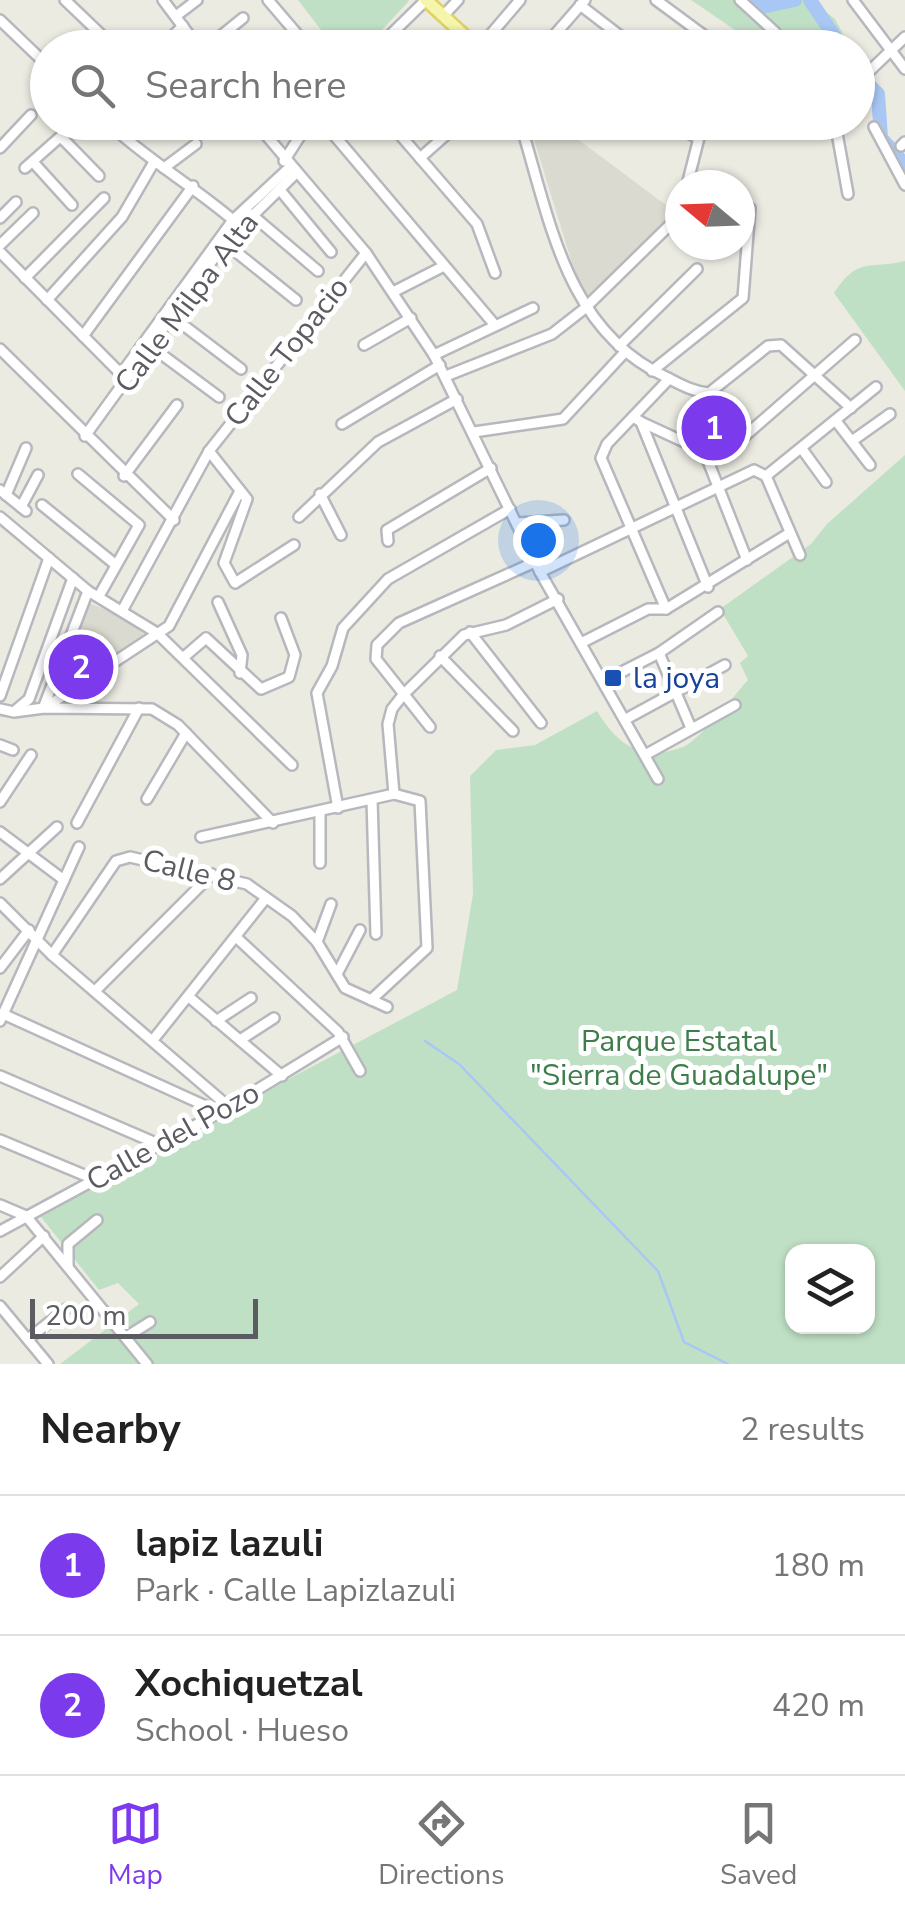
<!DOCTYPE html>
<html lang="en">
<head>
<meta charset="utf-8">
<style>
  :root { --surface:#fff; --page:#f6f6f6; --text:#222; --muted:#767676; --line:#e0e0e0; --accent:#7c3aed }
  body { margin:0; font-family:"Nunito Sans",sans-serif; background:var(--page); color:var(--text) }
  .controls { position:absolute; right:30px; bottom:30px; display:grid; overflow:hidden; border-radius:20px; box-shadow:0 2px 8px #0004 }
  .controls button { width:90px; height:90px; display:grid; place-items:center; padding:0; border:0; border-bottom:2px solid var(--line); background:var(--surface); color:var(--text); font:50px sans-serif }
  .compass { position:absolute; left:665px; top:170px; width:90px; height:90px; border-radius:50%; background:var(--surface); box-shadow:0 2px 8px #0004; rotate:289deg }
  .scale { position:absolute; left:30px; bottom:25px; width:228px; box-sizing:border-box; padding-left:10px; border:5px solid #5a5c61; border-top:0; font-size:28px; line-height:35px; white-space:nowrap; color:#5a5c61; -webkit-text-stroke:8px #fff; paint-order:stroke }
  .you { position:absolute; left:538px; top:540px; width:35px; height:35px; margin:-25px; border:8px solid #fff; border-radius:50%; background:#1a73e8; box-shadow:0 0 0 15px #1a73e833 }
  .badge { display:grid; place-items:center; width:65px; height:65px; border-radius:50%; background:var(--accent); color:#fff; font-size:32px; font-weight:700 }
  .pin { position:absolute; translate:-50% -50%; border:5px solid #fff; box-shadow:0 2px 10px #0006 }
  .list { margin:0; padding:0; list-style:none }
  h2 { display:flex; justify-content:space-between; align-items:center; height:130px; margin:0; padding:0 40px; font-size:42px }
  h2 small { font-size:32px; font-weight:400; color:var(--muted) }
  .list li { display:grid; grid-template-columns:65px 1fr auto; gap:30px; align-items:center; box-sizing:border-box; height:140px; padding:0 40px; border-top:2px solid var(--line) }
  .list b { display:block; font-size:38px; white-space:nowrap }
  .list p { margin:0; font-size:32px; white-space:nowrap; color:var(--muted) }
  .list em { font-size:32px; font-style:normal; color:var(--muted) }
  .icon { flex:none; width:55px; height:55px; fill:none; stroke:currentColor; stroke-width:2; stroke-linecap:round; stroke-linejoin:round }
  .map { position:relative; flex:none; width:905px; height:1364px; overflow:hidden }
  .search { position:absolute; background:var(--surface); box-shadow:0 2px 8px #0004; left:30px; right:30px; top:30px; height:110px; display:flex; align-items:center; gap:25px; box-sizing:border-box; padding:0 35px; border-radius:55px; color:var(--muted); font-size:38px }
  .sheet { height:410px; background:var(--surface) }
  nav { display:flex; justify-content:space-around; align-items:center; box-sizing:border-box; height:140px; border-top:2px solid var(--line); background:var(--surface); font-size:28px; color:var(--muted) }
  nav a { display:grid; justify-items:center; gap:5px }
  nav .on { color:var(--accent) }
  .map>svg:first-child { display:block }
  .education { fill:#dbdad0 }
  .green { fill:#c0e0c5; fill-rule:evenodd }
  .lines { fill:none; stroke-linecap:round; stroke-linejoin:round }
  .stream { stroke:#a8c7f5; stroke-width:2.5 }
  .river { stroke:#a8c7f5; stroke-width:14 }
  .minor-casing { stroke:#b7b8bd; stroke-width:14 }
  .major-casing { stroke:#e1d265; stroke-width:16 }
  .minor { stroke:#fff; stroke-width:9 }
  .major { stroke:#f5f5ac; stroke-width:11 }
  .transit-dot { fill:#1a4fb4; stroke:#fff; stroke-width:4 }
  .labels { text-anchor:middle; dominant-baseline:central; stroke-width:10; stroke-linejoin:round; paint-order:stroke }
  .street-label { font-size:30px; fill:#5a5c61; stroke:#fff }
  .transit-label { font-size:30px; fill:#164399; stroke:#fff; text-anchor:start }
  .park-label { font-size:30px; fill:#3d7d4a; stroke:#fff }
</style>
</head>
<body>
<div class="map">
<svg width="905" height="1364" viewBox="0 0 905 1364">
  <rect width="100%" height="100%" fill="#ebebe2"/>
  <g class="education">
    <path d="M529 123H556L675 212 584 302Z"/>
    <path d="M88 603 128 618 144 635 52 698Z"/>
  </g>
  <g class="green">
    <path d="M298 0H408L409 1 366 47 335 48Z"/>
    <path d="M691 0H811L835 19 850 47H796L799 43 784 31 760 47Z"/>
    <path d="M905 261V391L834 293C859 256 867 270 905 261Z"/>
    <path d="M905 455V1364H60L139 1304 118 1283 99 1290 37 1212 457 990 473 894 470 776 496 750 535 745 597 711C617 744 641 763 683 747 700 740 736 693 748 680L740 663 748 656 720 609 811 544 827 524ZM792 1252H868V1326H792Z"/>
  </g>
  <g class="lines">
    <path class="stream" d="M425 1041 459 1064 658 1271 684 1342 728 1364"/>
    <g class="river">
      <path d="M749 0 756 8 795 0"/>
      <path d="M810 0 842 48"/>
      <path d="M858 74 878 94 881 138 905 165"/>
    </g>
    <defs>
      <g id="minor">
        <path d="M65 0 113 46"/>
        <path d="M163 0 199 48"/>
        <path d="M268 0 309 48"/>
        <path d="M656 0 721 48"/>
        <path d="M740 0 775 32 772 48"/>
        <path d="M853 0 905 69"/>
        <path d="M580 5 636 48"/>
        <path d="M176 16 197 0"/>
        <path d="M443 16 458 0"/>
        <path d="M0 20 48 66"/>
        <path d="M160 48 183 26"/>
        <path d="M206 48 243 18"/>
        <path d="M377 48 426 0"/>
        <path d="M479 48 520 0"/>
        <path d="M543 48 585 0"/>
        <path d="M858 82 905 37"/>
        <path d="M107 122C146 159 192 185 233 220"/>
        <path d="M162 122 170 130"/>
        <path d="M255 122 366 253 434 355 540 572 658 779"/>
        <path d="M323 122 494 324"/>
        <path d="M389 122 477 224 495 273"/>
        <path d="M520 122C550 219 565 330 666 377 680 384 693 392 709 393L768 346 781 345 851 408"/>
        <path d="M666 122 696 137"/>
        <path d="M835 122 848 194"/>
        <path d="M874 127 905 185"/>
        <path d="M61 137 99 176"/>
        <path d="M901 146 905 142"/>
        <path d="M0 148 31 115"/>
        <path d="M420 158 456 126 453 122"/>
        <path d="M284 161 309 122"/>
        <path d="M33 162 72 205"/>
        <path d="M25 168 77 122"/>
        <path d="M164 168 196 144"/>
        <path d="M687 185 703 122"/>
        <path d="M280 190 331 252"/>
        <path d="M251 214 318 271"/>
        <path d="M0 218 16 202"/>
        <path d="M225 243 296 300"/>
        <path d="M0 245 33 213"/>
        <path d="M0 252 125 378"/>
        <path d="M25 278 104 198"/>
        <path d="M395 291 444 266"/>
        <path d="M47 300 122 217 154 162"/>
        <path d="M174 318 241 369"/>
        <path d="M83 336 193 186"/>
        <path d="M364 345 411 318"/>
        <path d="M619 346 697 269"/>
        <path d="M153 348 219 397"/>
        <path d="M0 349 174 520"/>
        <path d="M434 355 533 308"/>
        <path d="M652 371 743 298 750 208"/>
        <path d="M121 374 233 220 289 168"/>
        <path d="M446 376 552 334 584 309 680 215"/>
        <path d="M633 417 641 422 708 587"/>
        <path d="M836 421 870 465"/>
        <path d="M641 422 695 447 708 461 747 560"/>
        <path d="M342 424 440 365"/>
        <path d="M474 432 563 419 625 352"/>
        <path d="M85 436 225 243 295 174"/>
        <path d="M852 441 890 414"/>
        <path d="M802 449 826 482"/>
        <path d="M209 451 247 499 224 563 235 583 294 545"/>
        <path d="M708 461 738 442 855 340"/>
        <path d="M78 474 139 525 99 596"/>
        <path d="M124 476 177 405"/>
        <path d="M766 476 876 387"/>
        <path d="M766 476 800 555"/>
        <path d="M0 490 26 511"/>
        <path d="M320 494 341 535"/>
        <path d="M6 495 26 448"/>
        <path d="M42 505 116 565"/>
        <path d="M21 507 38 475"/>
        <path d="M0 517 88 591 157 633 292 765"/>
        <path d="M299 517 378 442 457 399"/>
        <path d="M517 523 564 520"/>
        <path d="M388 541 387 530 491 468"/>
        <path d="M540 572 754 470 766 476"/>
        <path d="M218 602 242 655 240 673"/>
        <path d="M666 609 601 458 607 444 669 379"/>
        <path d="M122 611 209 451 366 253"/>
        <path d="M470 632 541 723"/>
        <path d="M583 642 648 609H666L788 534"/>
        <path d="M659 653 691 728"/>
        <path d="M440 656 513 731"/>
        <path d="M184 657 206 638 261 689 289 677 295 655 281 618"/>
        <path d="M604 681 659 653 718 612"/>
        <path d="M0 696 49 558"/>
        <path d="M44 706 88 591"/>
        <path d="M46 707 169 626 240 491"/>
        <path d="M0 709 14 712 44 708 152 709 178 725 273 823"/>
        <path d="M16 710 29 699 73 578"/>
        <path d="M626 719 725 665"/>
        <path d="M430 727 376 659 377 645 399 623 535 562"/>
        <path d="M0 745 13 750"/>
        <path d="M645 755 735 705"/>
        <path d="M394 794 388 724 392 709 403 695 464 635 506 625 558 599"/>
        <path d="M147 799 186 733"/>
        <path d="M372 800 376 934"/>
        <path d="M0 802 31 755"/>
        <path d="M338 808 317 693 332 666 343 628 388 579 510 509"/>
        <path d="M320 812V863"/>
        <path d="M77 823 139 708"/>
        <path d="M0 832 64 880"/>
        <path d="M201 837 394 794 420 801 427 948 371 1000"/>
        <path d="M0 879 57 827"/>
        <path d="M0 903 52 955 229 1107"/>
        <path d="M236 937 338 1032 360 1071"/>
        <path d="M317 942 331 904"/>
        <path d="M52 955 116 861 130 857 247 884 292 916 317 942 345 988 387 1007"/>
        <path d="M0 968 29 930"/>
        <path d="M337 974 360 930"/>
        <path d="M96 990 212 874"/>
        <path d="M189 997 282 1076"/>
        <path d="M3 1014 219 1112"/>
        <path d="M0 1021 79 847"/>
        <path d="M216 1021 251 998"/>
        <path d="M153 1040 266 898"/>
        <path d="M240 1040 274 1018"/>
        <path d="M0 1076 158 1144"/>
        <path d="M0 1140 96 1180"/>
        <path d="M0 1205 26 1216 147 1364"/>
        <path d="M0 1231 229 1107 343 1037"/>
        <path d="M68 1266V1244L97 1220"/>
        <path d="M0 1277 44 1236"/>
        <path d="M0 1306 48 1364"/>
        <path d="M126 1337 150 1322"/>
        <path d="M28 1339 66 1309"/>
      </g>
      <path id="major" d="M426 0 478 48"/>
    </defs>
    <use href="#minor" class="minor-casing"/>
    <use href="#major" class="major-casing"/>
    <use href="#minor" class="minor"/>
    <use href="#major" class="major"/>
  </g>
  <rect class="transit-dot" x="603" y="668" width="20" height="20" rx="5"/>
  <g class="labels">
    <g class="street-label">
      <text transform="translate(187 303) rotate(-53)">Calle Milpa Alta</text>
      <text transform="translate(287 352) rotate(-52)">Calle Topacio</text>
      <text transform="translate(189 871) rotate(14)">Calle 8</text>
      <text transform="translate(173 1137) rotate(-29)">Calle del Pozo</text>
    </g>
    <g class="transit-label">
      <text x="633" y="678">la joya</text>
    </g>
    <g class="park-label">
      <text x="679" y="1041">Parque Estatal<tspan x="679" dy="34">"Sierra de Guadalupe"</tspan></text>
    </g>
  </g>
</svg>
<div class="controls">
<button><svg class="icon" aria-label="layers" viewBox="0 0 24 24"><path d="M12 4l9 5-9 5-9-5zM3 14l9 5 9-5"/></svg></button>
</div>
<svg class="compass" viewBox="-18 -18 36 36"><path d="M0-13l5 13h-10z" fill="#e53935"/><path d="M0 13l5-13h-10z" fill="#767676"/></svg>
<div class="scale">200 m</div>
<div class="you"></div>
<div class="pin badge" style="left:714px;top:428px">1</div>
<div class="pin badge" style="left:81px;top:667px">2</div>
<div class="search"><svg class="icon" aria-label="search" viewBox="0 0 24 24"><circle cx="10" cy="10" r="6"/><path d="M15 15l6 6"/></svg>Search here</div>
</div>
<section class="sheet">
<h2>Nearby<small>2 results</small></h2>
<ul class="list">
<li><span class="badge">1</span><div><b>lapiz lazuli</b><p>Park · Calle Lapizlazuli</p></div><em>180 m</em></li>
<li><span class="badge">2</span><div><b>Xochiquetzal</b><p>School · Hueso</p></div><em>420 m</em></li>
</ul>
</section>
<nav>
<a class="on"><svg class="icon" aria-label="map" viewBox="0 0 24 24"><path d="M3 6l6-2 6 2 6-2v14l-6 2-6-2-6 2zM9 4v14M15 6v14"/></svg>Map</a>
<a><svg class="icon" aria-label="directions" viewBox="0 0 24 24"><path d="M12 3l9 9-9 9-9-9zM9 14v-3h6M13 9l2 2-2 2"/></svg>Directions</a>
<a><svg class="icon" aria-label="saved" viewBox="0 0 24 24"><path d="M7 4h10v16l-5-4-5 4z"/></svg>Saved</a>
</nav>
</body>
</html>
